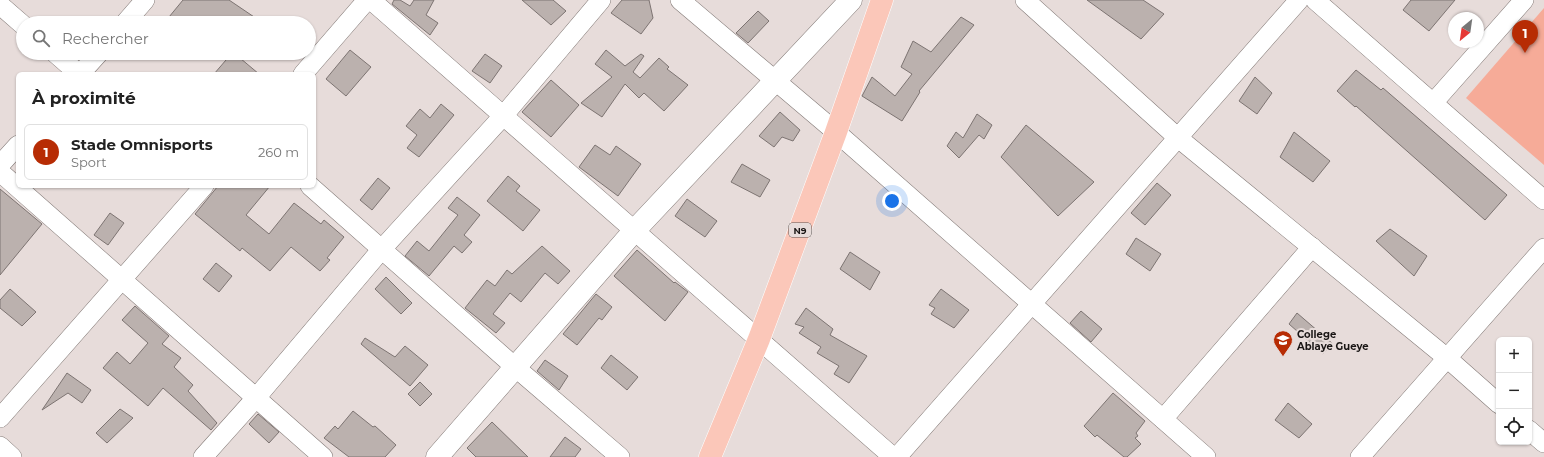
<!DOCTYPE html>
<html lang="fr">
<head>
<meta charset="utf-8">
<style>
  :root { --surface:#fff; --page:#f6f6f6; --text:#222; --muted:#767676; --line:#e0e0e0; --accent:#b72c04 }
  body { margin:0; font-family:Montserrat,sans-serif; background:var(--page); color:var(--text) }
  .controls { position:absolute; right:12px; bottom:12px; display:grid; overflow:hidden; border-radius:6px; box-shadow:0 1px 3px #0004 }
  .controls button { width:36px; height:36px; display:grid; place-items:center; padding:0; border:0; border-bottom:1px solid var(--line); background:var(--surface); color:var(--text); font:20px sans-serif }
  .compass { position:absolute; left:1448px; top:12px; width:36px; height:36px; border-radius:50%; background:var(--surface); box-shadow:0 1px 3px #0004; rotate:209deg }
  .you { position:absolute; left:892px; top:201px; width:14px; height:14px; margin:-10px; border:3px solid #fff; border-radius:50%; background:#1a73e8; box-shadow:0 0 0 6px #1a73e833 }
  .badge { display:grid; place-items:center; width:26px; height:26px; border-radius:50%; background:var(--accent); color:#fff; font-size:13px; font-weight:700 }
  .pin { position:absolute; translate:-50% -33px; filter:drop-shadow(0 1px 2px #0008) }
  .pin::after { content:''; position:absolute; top:21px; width:14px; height:12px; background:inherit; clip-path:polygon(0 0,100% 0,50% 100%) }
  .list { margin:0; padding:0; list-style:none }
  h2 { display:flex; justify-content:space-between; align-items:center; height:52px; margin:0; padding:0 16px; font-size:17px }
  h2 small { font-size:13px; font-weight:400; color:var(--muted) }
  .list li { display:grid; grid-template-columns:26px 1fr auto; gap:12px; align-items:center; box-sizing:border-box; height:56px; margin:0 8px 8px; padding:0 8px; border:1px solid var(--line); border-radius:6px }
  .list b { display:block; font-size:15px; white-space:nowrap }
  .list p { margin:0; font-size:13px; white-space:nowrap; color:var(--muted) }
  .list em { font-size:13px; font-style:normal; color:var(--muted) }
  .icon { flex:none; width:22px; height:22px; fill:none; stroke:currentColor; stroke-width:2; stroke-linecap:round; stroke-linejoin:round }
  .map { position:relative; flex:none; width:1544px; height:457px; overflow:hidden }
  .search { position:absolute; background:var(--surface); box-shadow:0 1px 3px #0004; left:16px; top:16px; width:300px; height:44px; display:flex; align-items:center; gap:10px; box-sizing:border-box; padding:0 14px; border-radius:22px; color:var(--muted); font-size:15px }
  .panel { position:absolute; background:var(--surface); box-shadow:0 1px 3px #0004; left:16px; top:72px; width:300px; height:116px; border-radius:6px }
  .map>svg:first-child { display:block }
  .green { fill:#f6ab98 }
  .building { fill:#bbb1ae; stroke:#7d7472 }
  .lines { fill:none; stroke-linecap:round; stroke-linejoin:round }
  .minor-casing { stroke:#837a77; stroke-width:20 }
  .secondary-casing { stroke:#837a77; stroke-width:23 }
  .primary-casing { stroke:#fff; stroke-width:23 }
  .minor { stroke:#fff; stroke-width:19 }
  .secondary { stroke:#fff; stroke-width:22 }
  .primary { stroke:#fbc7b9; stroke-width:22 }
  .labels { text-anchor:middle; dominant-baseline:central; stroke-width:4; stroke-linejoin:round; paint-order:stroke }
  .shield { fill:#e7dcda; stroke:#57514f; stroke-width:1 }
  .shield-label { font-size:9px; font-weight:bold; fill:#191514 }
  .poi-label { font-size:10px; font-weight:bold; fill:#191514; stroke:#e7dcda; text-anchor:start }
</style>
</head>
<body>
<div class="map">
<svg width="1544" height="457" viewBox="0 0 1544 457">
  <rect width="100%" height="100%" fill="#e7dcda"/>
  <path class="green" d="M1544 8V165L1466 98Z"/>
  <g class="building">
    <path d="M183 0H229L263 23H176L169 17Z"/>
    <path d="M394 0H400L410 6 414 0H434L426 15 438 23 430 35 392 4Z"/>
    <path d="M522 0H553L566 11 551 25Z"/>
    <path d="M622 0H649L653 18 641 34 611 13Z"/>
    <path d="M1087 0H1143L1164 14 1141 39Z"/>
    <path d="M1411 0H1455L1429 31 1403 10Z"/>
    <path d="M758 11 769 21 748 43 736 33Z"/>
    <path d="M961 17 974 25 919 91 920 92 902 121 862 96 872 77 895 96 912 74 901 67 913 41 931 52Z"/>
    <path d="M350 50 371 67 346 96 326 79Z"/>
    <path d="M606 50 625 66 641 54 644 56 633 72 640 78 659 58 669 67 667 69 688 85 664 111 644 93 639 98 625 84 602 117 581 103 612 77 595 64Z"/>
    <path d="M232 53H234L259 74H214Z"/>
    <path d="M485 54 502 66 490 83 472 71Z"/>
    <path d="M1356 70 1381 90 1383 88 1507 195 1485 220 1356 106 1355 107 1337 91Z"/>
    <path d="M1255 77 1272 93 1257 114 1239 101Z"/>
    <path d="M551 80 579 105 551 137 522 112Z"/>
    <path d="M441 104 454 115 419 157 407 148 417 135 406 126 420 109 430 118Z"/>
    <path d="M780 112 800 130 793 141 782 137 774 147 759 136Z"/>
    <path d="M977 114 992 125 984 139 979 135 959 158 947 146 956 132 963 138Z"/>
    <path d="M1026 125 1094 182 1058 216 1001 157Z"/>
    <path d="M1294 132 1330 161 1313 182 1280 157Z"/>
    <path d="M595 145 610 155 616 146 641 164 618 196 579 167Z"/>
    <path d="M742 164 770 180 760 197 731 182Z"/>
    <path d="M508 176 520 186 516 191 540 210 523 231 487 201Z"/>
    <path d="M378 178 390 188 372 210 360 200Z"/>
    <path d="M1157 183 1171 195 1145 225 1131 213Z"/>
    <path d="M218 186H270L246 215 269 234 294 203 321 224 324 220 344 237 327 258 330 260 320 271 291 247 270 271 242 248 240 251 195 214Z"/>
    <path d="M0 189 42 224 0 275Z"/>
    <path d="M457 197 480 215 464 235 472 242 462 253 454 246 429 276 405 256 417 241 429 251 458 215 448 208Z"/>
    <path d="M687 199 717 221 705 237 675 216Z"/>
    <path d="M110 213 124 223 108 245 94 235Z"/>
    <path d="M1390 229 1427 256 1414 276 1376 241Z"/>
    <path d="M1136 238 1161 254 1150 271 1126 254Z"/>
    <path d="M542 246 570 271 558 284 545 273 521 302 510 293 493 314 505 323 496 333 465 308 487 280 495 286 507 270 512 274Z"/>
    <path d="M637 250 674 283 675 282 688 292 665 321 614 276Z"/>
    <path d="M850 252 880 272 870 290 840 269Z"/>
    <path d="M216 263 232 276 219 292 203 279Z"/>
    <path d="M386 277 412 303 401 314 375 289Z"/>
    <path d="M10 289 36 312 22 326 0 308V300Z"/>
    <path d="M941 289 969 310 954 328 931 314 935 308 929 305Z"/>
    <path d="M596 294 612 307 602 320 599 318 577 345 563 334Z"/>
    <path d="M135 306 169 336 162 344 181 358 174 367 193 385 188 391 217 423 211 430 163 388 148 406 103 368 117 352 130 364 148 343 122 320Z"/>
    <path d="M806 308 833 329 830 335 867 356 849 383 834 374 839 366 817 353 821 347 799 333 804 327 795 324Z"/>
    <path d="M1081 311 1102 329 1091 342 1070 323Z"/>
    <path d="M1297 313 1333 344 1323 354 1289 324Z"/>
    <path d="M365 338 395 357 405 346 428 365 410 386 361 344Z"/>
    <path d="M611 355 638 377 627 390 601 368Z"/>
    <path d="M545 360 568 376 559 390 537 371Z"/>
    <path d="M67 373 91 390 82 403 68 393 42 410Z"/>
    <path d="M420 382 432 394 420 406 408 394Z"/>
    <path d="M1113 393 1145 421 1136 433 1138 436 1135 438 1141 444 1127 457H1124L1097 435 1095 437 1084 426Z"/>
    <path d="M1288 403 1312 424 1299 438 1275 420Z"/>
    <path d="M120 409 133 418 107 443 96 433Z"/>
    <path d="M353 411 373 427 375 426 396 445 385 457H349L324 438 335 426 338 429Z"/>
    <path d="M258 414 279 432 269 443 249 424Z"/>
    <path d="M492 422 528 457H476L467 448Z"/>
    <path d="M565 437 581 449 575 457H550Z"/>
  </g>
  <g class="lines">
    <defs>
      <g id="minor">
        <path d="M371 0 893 457"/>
        <path d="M680 0 836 132 1206 457"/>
        <path d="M1025 0 1177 137 1447 358 1499 404"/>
        <path d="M1315 0 1544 200"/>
        <path d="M0 5 23 25"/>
        <path d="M125 23 145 0"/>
        <path d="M55 53 79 74"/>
        <path d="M80 74 99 53"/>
        <path d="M303 74 367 0"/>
        <path d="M1433 103 1524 0"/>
        <path d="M0 165 18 145"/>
        <path d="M0 172 323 457"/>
        <path d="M310 186 515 367 620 457"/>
        <path d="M0 418 204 186"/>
        <path d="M1163 419 1312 247"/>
        <path d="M1529 430 1544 443"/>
        <path d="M0 446 12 457"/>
        <path d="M203 457 255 399 381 250 503 116 601 0"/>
        <path d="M897 457 1299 0"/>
        <path d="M1360 457 1544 248"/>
      </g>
      <path id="secondary" d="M437 457 634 231 851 0"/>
      <path id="primary" d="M710 457 759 339 836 132 882 0"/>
    </defs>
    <use href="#minor" class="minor-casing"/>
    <use href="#secondary" class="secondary-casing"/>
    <use href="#primary" class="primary-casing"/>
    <use href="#minor" class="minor"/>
    <use href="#secondary" class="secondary"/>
    <use href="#primary" class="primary"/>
  </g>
  <defs>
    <symbol id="school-pin" viewBox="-11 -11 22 30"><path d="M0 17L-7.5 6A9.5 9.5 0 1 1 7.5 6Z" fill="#b72c04" stroke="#e7dcda"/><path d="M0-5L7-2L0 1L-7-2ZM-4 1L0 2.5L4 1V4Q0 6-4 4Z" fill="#fff"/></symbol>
  </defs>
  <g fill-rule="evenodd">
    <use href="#school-pin" x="1272" y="329" width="22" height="30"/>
  </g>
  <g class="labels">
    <rect class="shield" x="789" y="223" width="22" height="14" rx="3"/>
    <g class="shield-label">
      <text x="800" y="230">N9</text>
    </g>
    <g class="poi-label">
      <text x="1297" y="334">College<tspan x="1297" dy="12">Ablaye Gueye</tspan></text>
    </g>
  </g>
</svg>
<div class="controls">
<button>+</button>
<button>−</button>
<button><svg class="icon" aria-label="locate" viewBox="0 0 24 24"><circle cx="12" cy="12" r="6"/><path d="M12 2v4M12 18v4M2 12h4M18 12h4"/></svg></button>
</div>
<svg class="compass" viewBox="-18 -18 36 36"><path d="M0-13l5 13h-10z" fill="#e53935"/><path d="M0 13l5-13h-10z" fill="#767676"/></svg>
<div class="you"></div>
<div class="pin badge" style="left:1525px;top:53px">1</div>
<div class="search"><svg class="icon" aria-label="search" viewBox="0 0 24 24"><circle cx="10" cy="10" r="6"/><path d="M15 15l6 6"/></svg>Rechercher</div>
<section class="panel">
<h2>À proximité<small></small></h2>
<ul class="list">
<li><span class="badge">1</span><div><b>Stade Omnisports</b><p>Sport</p></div><em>260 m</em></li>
</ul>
</section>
</div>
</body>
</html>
